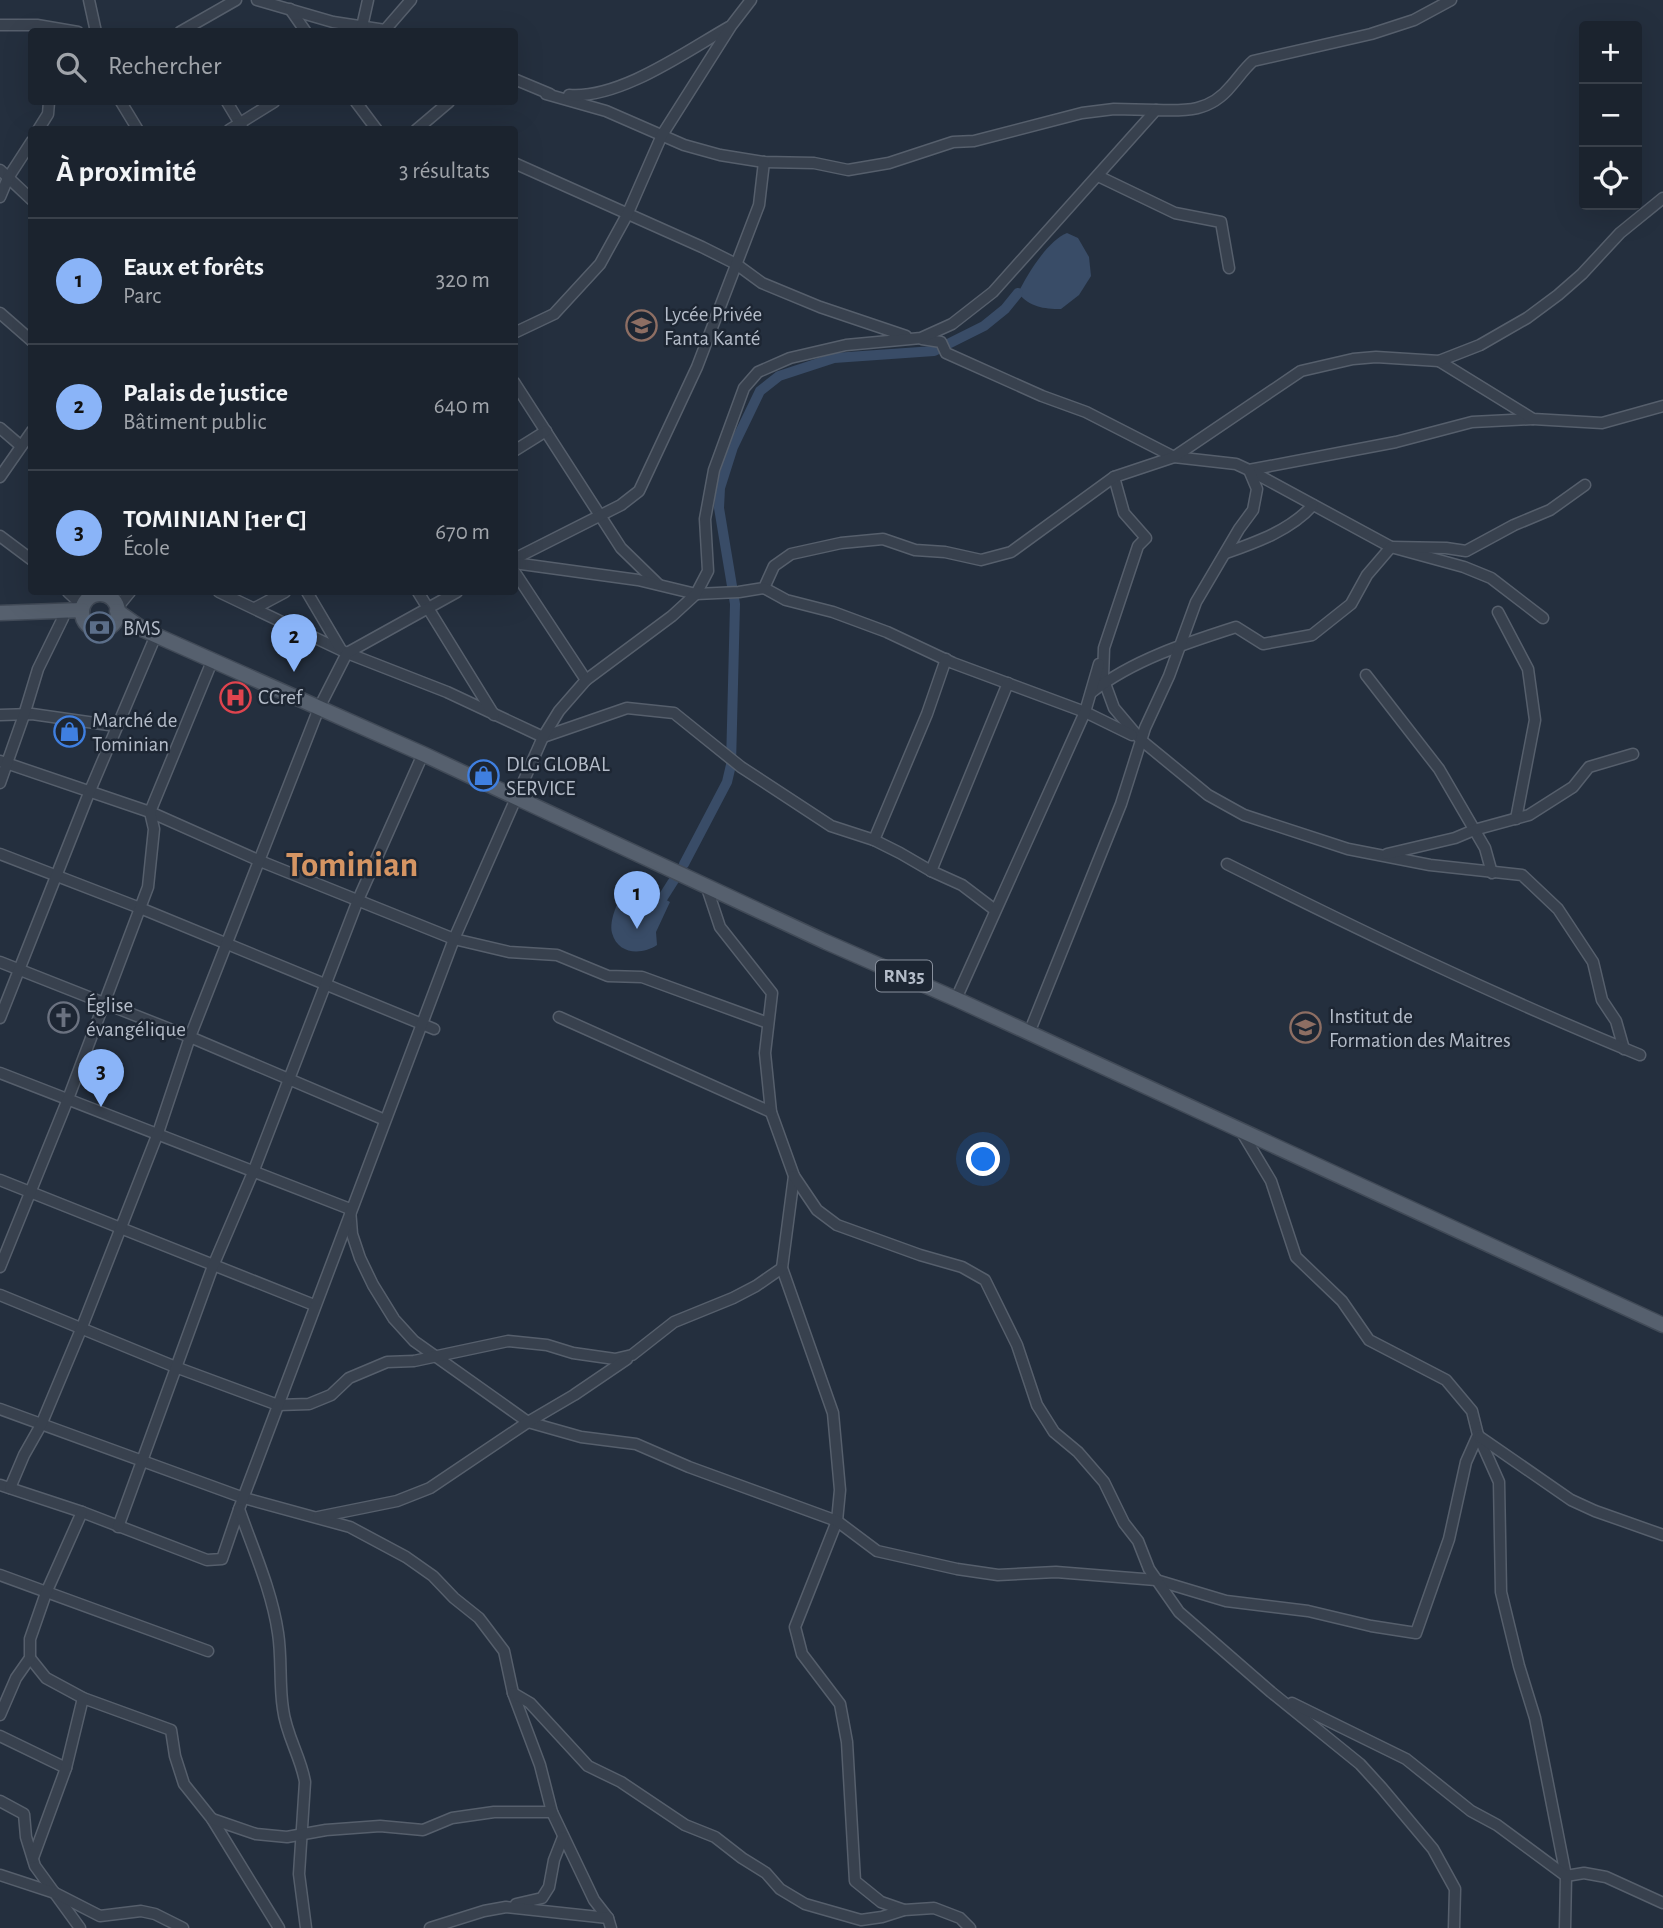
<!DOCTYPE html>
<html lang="fr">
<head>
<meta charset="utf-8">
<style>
  :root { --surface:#1b232e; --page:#242b36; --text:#f1f3f6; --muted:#a0a4aa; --line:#39404a; --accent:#8ab4f8 }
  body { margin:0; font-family:"Alegreya Sans",sans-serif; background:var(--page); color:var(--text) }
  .controls { position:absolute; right:21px; top:21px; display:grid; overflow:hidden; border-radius:7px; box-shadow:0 7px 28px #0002 }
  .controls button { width:63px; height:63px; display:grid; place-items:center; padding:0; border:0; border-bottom:2px solid var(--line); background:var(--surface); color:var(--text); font:35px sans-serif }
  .you { position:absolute; left:984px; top:1160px; width:24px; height:24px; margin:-18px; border:5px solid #fff; border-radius:50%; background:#1a73e8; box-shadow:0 0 0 10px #1a73e833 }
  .badge { display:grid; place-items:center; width:46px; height:46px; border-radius:50%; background:var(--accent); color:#111; font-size:23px; font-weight:700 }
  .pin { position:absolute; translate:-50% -58px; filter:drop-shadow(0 2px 4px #0008) }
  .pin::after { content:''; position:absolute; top:37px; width:24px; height:21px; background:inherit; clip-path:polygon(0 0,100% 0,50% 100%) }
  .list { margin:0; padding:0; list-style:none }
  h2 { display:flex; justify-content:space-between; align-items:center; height:91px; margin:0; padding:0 28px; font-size:30px }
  h2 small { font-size:23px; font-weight:400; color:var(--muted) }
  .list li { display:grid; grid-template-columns:46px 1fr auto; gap:21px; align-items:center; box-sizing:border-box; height:126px; padding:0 28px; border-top:2px solid var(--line) }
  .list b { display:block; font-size:26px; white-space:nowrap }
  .list p { margin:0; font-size:23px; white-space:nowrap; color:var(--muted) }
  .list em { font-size:23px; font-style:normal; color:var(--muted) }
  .icon { flex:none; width:38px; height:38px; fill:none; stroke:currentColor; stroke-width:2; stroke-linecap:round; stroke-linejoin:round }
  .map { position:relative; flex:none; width:1663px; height:1928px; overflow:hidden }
  .search { position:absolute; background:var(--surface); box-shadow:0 7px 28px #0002; left:28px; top:28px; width:490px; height:77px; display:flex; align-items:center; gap:18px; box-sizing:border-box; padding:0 24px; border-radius:7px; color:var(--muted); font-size:26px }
  .panel { position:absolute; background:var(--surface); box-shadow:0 7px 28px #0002; left:28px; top:126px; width:490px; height:469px; border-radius:7px }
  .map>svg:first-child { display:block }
  .water { fill:#394c67 }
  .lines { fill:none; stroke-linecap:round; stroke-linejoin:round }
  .canal { stroke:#394c67; stroke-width:10 }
  .minor-casing { stroke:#565f6c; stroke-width:13 }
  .major-casing { stroke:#414a57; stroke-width:17 }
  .minor { stroke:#38414e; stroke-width:10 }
  .major { stroke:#56606e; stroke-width:14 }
  .labels { text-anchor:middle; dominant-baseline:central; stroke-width:5; stroke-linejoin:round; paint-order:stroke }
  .shield { fill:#1d2633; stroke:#878f9c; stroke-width:2 }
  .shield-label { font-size:19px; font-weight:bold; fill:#b4bcc9 }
  .poi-label { font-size:21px; fill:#b4bcc9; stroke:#1d2633; text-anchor:start }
  .town-label { font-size:35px; font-weight:bold; fill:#d59563; stroke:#1d2633 }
</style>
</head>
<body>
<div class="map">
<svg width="1663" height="1928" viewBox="0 0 1663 1928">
  <rect width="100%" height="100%" fill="#242f3e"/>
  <g class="water">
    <path d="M1067 233 1078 238 1089 257 1091 276 1079 295 1061 309C1043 309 1030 307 1018 293 1027 275 1048 240 1067 233Z"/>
    <path d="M646 889 670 902 656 932 657 945C642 955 618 955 612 933 609 919 618 903 623 891Z"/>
  </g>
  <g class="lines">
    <g class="canal">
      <path d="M684 864 727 782 731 765 735 604 719 508 720 488 733 447 760 391 779 376 834 358 934 351 984 326 1005 309 1018 293"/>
      <path d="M660 902 674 880"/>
    </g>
    <defs>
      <g id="minor">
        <path d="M89 0 96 32"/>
        <path d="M257 0 333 22 385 30 411 0"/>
        <path d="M290 9 306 32"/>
        <path d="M0 25H37L78 32"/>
        <path d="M361 31 368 0"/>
        <path d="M180 32 236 0"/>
        <path d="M514 79 550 94"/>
        <path d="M546 94 606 111 684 145 720 155 764 162 814 163 848 170 889 163 953 142 974 141 1082 113 1114 109 1156 110"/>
        <path d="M569 95C620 99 685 52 729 27"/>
        <path d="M121 102 138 130"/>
        <path d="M227 102 242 127"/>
        <path d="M356 102 377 130"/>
        <path d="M38 130 48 114 49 102"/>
        <path d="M229 130 274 102"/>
        <path d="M416 130 449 102"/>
        <path d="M514 163 702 247 736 264 762 283 820 307 906 336"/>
        <path d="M0 170 32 200"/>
        <path d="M1098 176 1175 213 1221 222 1229 268"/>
        <path d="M0 197 8 178 32 141"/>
        <path d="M0 313 32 341"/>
        <path d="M514 333 554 314 600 264 627 215 662 135 731 26 751 0"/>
        <path d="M922 339 941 342 946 353 1042 396 1086 412 1174 457 1236 464 1249 470 1396 442 1472 422 1533 419"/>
        <path d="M1439 361 1533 419 1602 423 1663 406"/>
        <path d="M514 382 621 548 658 584"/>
        <path d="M0 428 21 446"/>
        <path d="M514 451 546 431"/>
        <path d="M1249 470 1391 547 1464 567 1491 578 1543 618"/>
        <path d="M0 477 32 431"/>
        <path d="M1114 477 1124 513 1146 538 1138 546 1104 648 1103 678 1114 708 1141 740 1208 795 1244 815 1348 849 1430 865 1522 875 1558 909 1593 962 1602 1000 1616 1021 1624 1049"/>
        <path d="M0 536 32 560"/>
        <path d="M1226 553C1257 542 1291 530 1313 505"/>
        <path d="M514 559 621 505 639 491 697 367 759 205 764 162"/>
        <path d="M514 563 638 580 696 594 739 592 764 588 774 566 791 554 841 543 883 539 915 550 945 552 981 560 1011 552 1114 477 1174 457 1301 371 1353 359 1376 357 1439 361 1480 345 1527 318 1558 295 1582 274 1620 233 1663 198"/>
        <path d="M514 571 586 680"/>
        <path d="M764 588 786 600 833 612 887 632 953 663 1085 712 1132 735"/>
        <path d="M68 592 83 606"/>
        <path d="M82 592 90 597"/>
        <path d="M219 592 347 653 447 692 543 737 627 708 674 713 741 767 831 826 874 840 900 853 931 871 962 885 995 910"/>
        <path d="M307 592 340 648"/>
        <path d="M418 592 494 715"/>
        <path d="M104 595 110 592"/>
        <path d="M117 608 130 592"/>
        <path d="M255 608 285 592"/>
        <path d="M1498 612 1528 669 1535 720 1516 819"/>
        <path d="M1366 675 1439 769 1485 848 1492 873"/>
        <path d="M1092 692C1133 660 1186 643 1236 627L1263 644 1312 635 1351 604 1367 575 1391 547 1446 548 1466 551 1514 525 1550 510 1585 485"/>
        <path d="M0 715 32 714 116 726"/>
        <path d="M0 761 150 812 260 861 454 939 509 952 557 955 608 976 642 977 768 1023"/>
        <path d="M0 783 24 715 38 669 63 618"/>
        <path d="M874 840 927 714 946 659"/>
        <path d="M0 854 140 908 434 1029"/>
        <path d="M1387 854 1455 838 1474 830 1529 815 1573 787 1589 767 1633 754"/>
        <path d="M1227 864C1363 932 1500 998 1640 1055"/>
        <path d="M931 871 1008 683"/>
        <path d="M706 885 720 927 772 993 765 1053 771 1112 794 1176 782 1268 833 1413 840 1490 837 1521 795 1627 802 1654 840 1704 847 1742 855 1881 881 1902 904 1910"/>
        <path d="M0 962 190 1037 385 1120"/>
        <path d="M956 999 1085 712 1099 664"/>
        <path d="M559 1017 771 1112"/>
        <path d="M0 1018 89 793 156 635"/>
        <path d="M1029 1033 1121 804 1145 728 1169 676 1196 602 1239 529 1253 510 1257 489 1249 470"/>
        <path d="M0 1073 350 1209 352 1234 360 1258 373 1285 394 1319 414 1341 528 1422 581 1437 636 1444 689 1467 837 1521 877 1551 957 1569 998 1575 1056 1572 1156 1580 1226 1601 1308 1611 1371 1626 1416 1633 1449 1539 1466 1462 1478 1435 1472 1411 1446 1380 1369 1340 1342 1301 1296 1257 1271 1181 1241 1131"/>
        <path d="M794 1176 817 1210 837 1225 920 1255 962 1267 985 1280 1017 1345 1037 1405 1054 1432 1078 1452 1104 1482 1124 1523 1138 1541 1149 1569 1179 1612 1271 1692 1360 1764 1381 1787 1433 1849 1455 1889 1454 1928"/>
        <path d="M0 1180 314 1305"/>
        <path d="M0 1267 68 1099 148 887 154 829 150 812 213 659"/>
        <path d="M0 1295 178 1368 278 1405 309 1404 331 1395 349 1378 387 1362 414 1361 508 1341 547 1345 573 1353 615 1359 632 1355 674 1322 733 1298 756 1286 782 1268"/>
        <path d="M0 1409 244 1498 350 1527 406 1557 433 1576 454 1598 479 1618 504 1651 513 1693 540 1765 552 1812 594 1900 608 1918 611 1928"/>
        <path d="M1478 1435 1499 1482 1501 1592 1519 1666 1535 1718 1566 1876 1565 1928"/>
        <path d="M1480 1437 1571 1500 1595 1511 1663 1535"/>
        <path d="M0 1485 82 1512 207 1560 222 1559 239 1509 454 939 543 737 559 711 586 680 672 616 696 594 708 571 705 519 714 470 744 388 758 372 790 358 846 345 921 338 952 324 993 292 1156 110C1186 111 1210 112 1231 86 1239 77 1244 69 1253 61L1371 34 1414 20 1451 0"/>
        <path d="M10 1488 24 1455 41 1425 82 1327 158 1133 190 1037 319 708 347 653 457 592"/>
        <path d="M239 1509C253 1549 272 1591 278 1633 282 1658 279 1684 283 1709 286 1735 301 1757 305 1782L299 1874 306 1928"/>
        <path d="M318 1517 397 1501 430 1488 528 1422 574 1395 627 1359"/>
        <path d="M118 1527 213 1266 254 1170 358 900 423 754"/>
        <path d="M0 1575 208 1651"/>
        <path d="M30 1658 46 1678 83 1698 171 1730 175 1756 184 1784 212 1819 279 1928"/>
        <path d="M513 1693 530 1703 588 1766 621 1782 685 1825 715 1837 742 1858 766 1873 780 1889 805 1904 861 1920 882 1917 904 1910 934 1908 960 1918 970 1928"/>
        <path d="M1292 1703 1406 1759 1471 1811 1497 1825 1566 1876 1584 1873 1606 1877 1663 1903"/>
        <path d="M0 1715 16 1678 30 1658V1639L46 1593 82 1512"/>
        <path d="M0 1736 66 1768"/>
        <path d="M0 1801 24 1814 26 1837 35 1866 80 1928"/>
        <path d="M212 1819 256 1834 287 1837 326 1830 380 1826 423 1830 452 1818 494 1812H552"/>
        <path d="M33 1858 66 1768 83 1698"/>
        <path d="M0 1875 55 1893 100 1916 141 1911 155 1914 183 1928"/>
        <path d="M516 1904 542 1898 549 1887 554 1860 563 1837"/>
        <path d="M430 1928 484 1911 506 1907 608 1918"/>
      </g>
      <g id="major">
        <circle cx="100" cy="612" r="18"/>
        <path d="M117 611 144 630 423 754 826 942 956 999 1663 1325"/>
        <path d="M0 613 82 610"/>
      </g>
    </defs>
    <use href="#minor" class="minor-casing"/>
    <use href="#major" class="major-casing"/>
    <use href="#minor" class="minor"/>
    <use href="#major" class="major"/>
  </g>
  <defs>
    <symbol id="school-ring" viewBox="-11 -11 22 22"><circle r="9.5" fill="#1d2633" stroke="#8d6e63" stroke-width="1.5"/><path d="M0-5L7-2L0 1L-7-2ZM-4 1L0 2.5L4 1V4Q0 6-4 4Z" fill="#8d6e63"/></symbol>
    <symbol id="bank-ring" viewBox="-11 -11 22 22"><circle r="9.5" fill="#1d2633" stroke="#5c6f8a" stroke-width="1.5"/><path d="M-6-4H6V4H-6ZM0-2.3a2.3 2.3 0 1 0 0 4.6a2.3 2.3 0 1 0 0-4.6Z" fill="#5c6f8a"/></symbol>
    <symbol id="hospital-ring" viewBox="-11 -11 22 22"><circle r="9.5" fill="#1d2633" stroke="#e0444e" stroke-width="1.5"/><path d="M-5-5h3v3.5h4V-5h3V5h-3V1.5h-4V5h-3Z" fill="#e0444e"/></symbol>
    <symbol id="shop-ring" viewBox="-11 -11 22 22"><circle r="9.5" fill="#1d2633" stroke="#3f7fe0" stroke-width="1.5"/><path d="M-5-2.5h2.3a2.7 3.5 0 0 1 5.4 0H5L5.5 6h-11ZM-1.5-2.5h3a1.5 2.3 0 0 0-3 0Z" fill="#3f7fe0"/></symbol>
    <symbol id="church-ring" viewBox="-11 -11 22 22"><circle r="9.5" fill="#1d2633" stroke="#6b7280" stroke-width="1.5"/><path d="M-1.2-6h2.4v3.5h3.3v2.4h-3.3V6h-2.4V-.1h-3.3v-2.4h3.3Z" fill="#6b7280"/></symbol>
  </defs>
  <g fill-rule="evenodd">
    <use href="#school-ring" x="624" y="308" width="35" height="35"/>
    <use href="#bank-ring" x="82" y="610" width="35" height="35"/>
    <use href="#hospital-ring" x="218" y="680" width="35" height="35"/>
    <use href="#shop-ring" x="52" y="714" width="35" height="35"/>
    <use href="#shop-ring" x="466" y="758" width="35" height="35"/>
    <use href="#church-ring" x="46" y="1000" width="35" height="35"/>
    <use href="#school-ring" x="1288" y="1010" width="35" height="35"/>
  </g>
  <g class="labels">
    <rect class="shield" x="876" y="960.5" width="56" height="31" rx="5"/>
    <g class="shield-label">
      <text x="904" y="976">RN35</text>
    </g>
    <g class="poi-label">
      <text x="664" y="314">Lycée Privée<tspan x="664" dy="24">Fanta Kanté</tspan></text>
      <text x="123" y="628">BMS</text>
      <text x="258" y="697">CCref</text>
      <text x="92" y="720">Marché de<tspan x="92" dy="24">Tominian</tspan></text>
      <text x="506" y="764">DLG GLOBAL<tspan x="506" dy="24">SERVICE</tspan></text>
      <text x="86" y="1005">Église<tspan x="86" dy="24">évangélique</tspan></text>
      <text x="1329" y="1016">Institut de<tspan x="1329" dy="24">Formation des Maitres</tspan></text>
    </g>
    <g class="town-label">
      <text x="352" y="865">Tominian</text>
    </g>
  </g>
</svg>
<div class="controls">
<button>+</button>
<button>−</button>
<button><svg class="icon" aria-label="locate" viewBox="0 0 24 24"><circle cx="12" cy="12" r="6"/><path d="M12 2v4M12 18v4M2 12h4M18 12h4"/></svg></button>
</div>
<div class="you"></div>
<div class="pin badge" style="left:637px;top:929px">1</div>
<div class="pin badge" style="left:294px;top:672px">2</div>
<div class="pin badge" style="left:101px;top:1107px">3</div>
<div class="search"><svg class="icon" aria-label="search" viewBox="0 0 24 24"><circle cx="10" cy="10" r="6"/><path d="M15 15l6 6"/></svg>Rechercher</div>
<section class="panel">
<h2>À proximité<small>3 résultats</small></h2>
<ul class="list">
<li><span class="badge">1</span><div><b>Eaux et forêts</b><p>Parc</p></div><em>320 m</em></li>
<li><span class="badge">2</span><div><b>Palais de justice</b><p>Bâtiment public</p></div><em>640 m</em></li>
<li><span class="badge">3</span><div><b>TOMINIAN [1er C]</b><p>École</p></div><em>670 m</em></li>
</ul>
</section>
</div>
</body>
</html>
